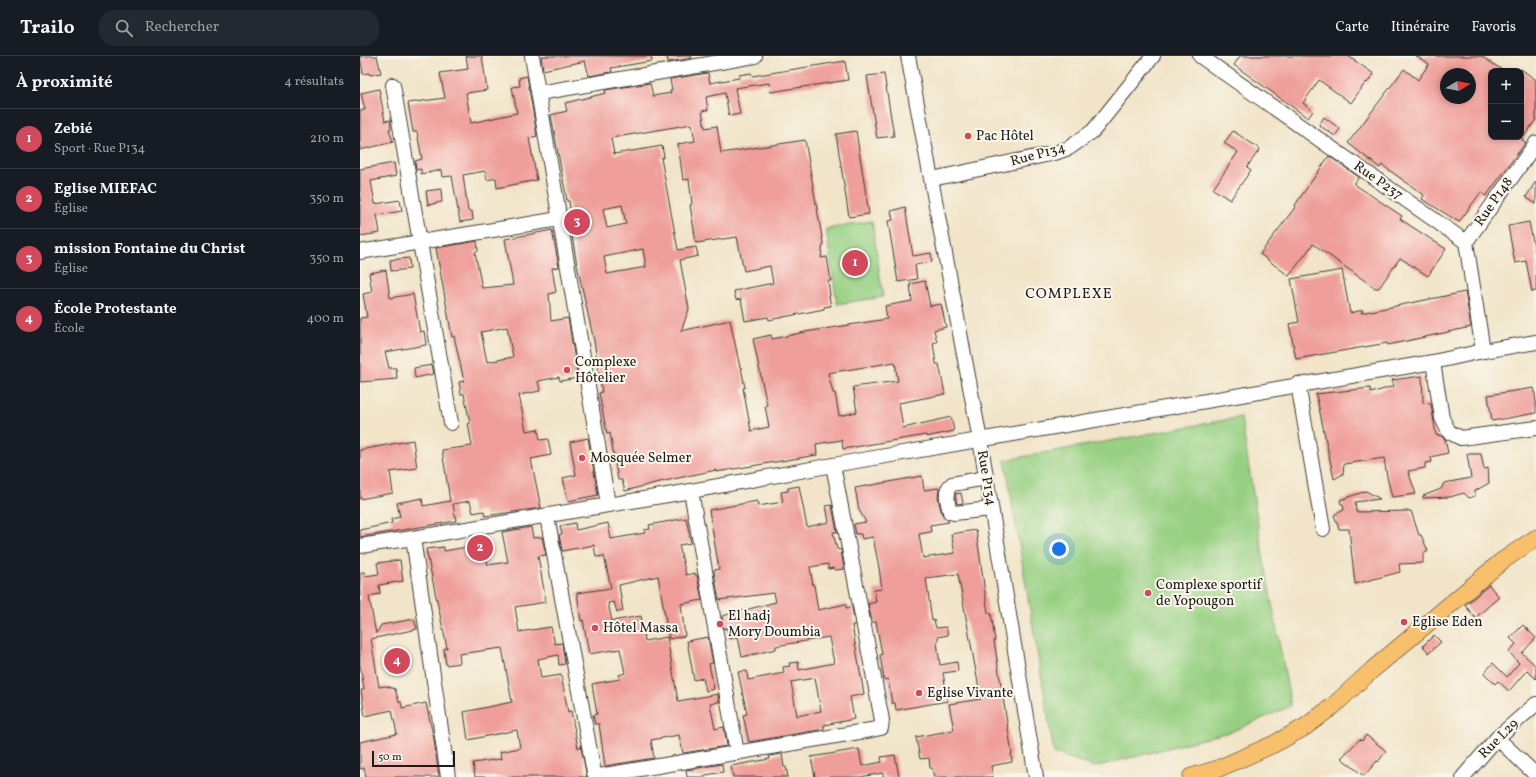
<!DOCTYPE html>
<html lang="fr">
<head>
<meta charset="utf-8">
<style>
  :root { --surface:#171b24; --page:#242831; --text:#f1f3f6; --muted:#9ea1a6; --line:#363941; --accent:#d1495b }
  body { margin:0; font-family:Vollkorn,serif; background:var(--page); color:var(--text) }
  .controls { position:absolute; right:12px; top:12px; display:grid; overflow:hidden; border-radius:8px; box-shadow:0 2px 6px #0003 }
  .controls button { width:36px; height:36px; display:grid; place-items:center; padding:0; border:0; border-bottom:1px solid var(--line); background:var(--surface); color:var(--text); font:20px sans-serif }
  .compass { position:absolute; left:1080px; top:12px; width:36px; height:36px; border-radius:50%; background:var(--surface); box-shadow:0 2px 6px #0003; rotate:80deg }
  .scale { position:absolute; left:12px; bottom:10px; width:83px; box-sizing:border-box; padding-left:4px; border:2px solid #1c1c1c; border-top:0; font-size:11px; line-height:14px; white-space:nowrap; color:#1c1c1c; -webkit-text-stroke:3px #fbf7ec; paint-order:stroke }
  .you { position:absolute; left:699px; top:493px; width:14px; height:14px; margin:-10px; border:3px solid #fff; border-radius:50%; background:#1a73e8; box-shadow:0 0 0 6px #1a73e833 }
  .badge { display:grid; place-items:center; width:26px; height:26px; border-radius:50%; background:var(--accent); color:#fff; font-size:13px; font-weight:700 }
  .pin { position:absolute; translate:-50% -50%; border:2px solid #fff; box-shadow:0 1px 4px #0006 }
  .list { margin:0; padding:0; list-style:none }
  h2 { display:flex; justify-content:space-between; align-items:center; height:52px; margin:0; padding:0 16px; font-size:17px }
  h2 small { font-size:13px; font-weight:400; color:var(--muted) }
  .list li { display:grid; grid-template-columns:26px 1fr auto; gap:12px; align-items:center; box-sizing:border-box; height:60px; padding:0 16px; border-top:1px solid var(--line) }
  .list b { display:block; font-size:15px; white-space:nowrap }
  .list p { margin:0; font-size:13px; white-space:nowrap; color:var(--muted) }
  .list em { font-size:13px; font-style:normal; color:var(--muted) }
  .icon { flex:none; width:22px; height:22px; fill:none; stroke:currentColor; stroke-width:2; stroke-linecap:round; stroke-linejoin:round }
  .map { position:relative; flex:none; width:1176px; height:721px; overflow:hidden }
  header { display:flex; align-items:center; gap:24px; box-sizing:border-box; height:56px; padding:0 20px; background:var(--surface); border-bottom:1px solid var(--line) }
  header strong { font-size:19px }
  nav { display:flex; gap:22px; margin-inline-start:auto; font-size:14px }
  .search { width:280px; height:36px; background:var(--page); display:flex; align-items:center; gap:10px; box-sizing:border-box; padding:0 14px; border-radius:16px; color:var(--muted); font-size:15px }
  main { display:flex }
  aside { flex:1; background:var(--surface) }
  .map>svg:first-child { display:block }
  .green { fill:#98d083; stroke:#5a7650 }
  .building { fill:#ef9e9a; fill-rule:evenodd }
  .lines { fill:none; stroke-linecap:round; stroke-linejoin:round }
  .minor-casing { stroke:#3c3a36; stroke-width:16 }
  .major-casing { stroke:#3c3a36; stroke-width:18 }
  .minor { stroke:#fff; stroke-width:14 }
  .major { stroke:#f8bf6c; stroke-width:17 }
  .poi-dot { fill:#d1495b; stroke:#fbf7ec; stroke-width:1.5 }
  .labels { text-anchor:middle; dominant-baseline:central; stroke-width:4; stroke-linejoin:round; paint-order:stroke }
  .poi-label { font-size:14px; fill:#1c1c1c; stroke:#fbf7ec; text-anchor:start }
  .street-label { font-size:14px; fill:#1c1c1c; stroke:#fbf7ec }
  .neighbourhood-label { font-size:15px; letter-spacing:1px; fill:#1c1c1c; stroke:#fbf7ec }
</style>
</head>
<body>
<header>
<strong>Trailo</strong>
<div class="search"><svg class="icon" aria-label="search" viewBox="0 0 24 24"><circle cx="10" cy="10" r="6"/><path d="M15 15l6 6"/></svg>Rechercher</div>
<nav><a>Carte</a><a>Itinéraire</a><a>Favoris</a></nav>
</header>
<main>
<aside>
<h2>À proximité<small>4 résultats</small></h2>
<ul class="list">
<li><span class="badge">1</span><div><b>Zebié</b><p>Sport · Rue P134</p></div><em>210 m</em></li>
<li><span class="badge">2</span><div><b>Eglise MIEFAC</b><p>Église</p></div><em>350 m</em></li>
<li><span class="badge">3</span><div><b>mission Fontaine du Christ</b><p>Église</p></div><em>350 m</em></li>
<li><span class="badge">4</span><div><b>École Protestante</b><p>École</p></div><em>400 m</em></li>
</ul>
</aside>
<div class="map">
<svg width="1176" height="721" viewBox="0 0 1176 721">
  <rect width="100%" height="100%" fill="#fbf7ec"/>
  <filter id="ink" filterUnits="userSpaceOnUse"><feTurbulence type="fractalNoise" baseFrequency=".025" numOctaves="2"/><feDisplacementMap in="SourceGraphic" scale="8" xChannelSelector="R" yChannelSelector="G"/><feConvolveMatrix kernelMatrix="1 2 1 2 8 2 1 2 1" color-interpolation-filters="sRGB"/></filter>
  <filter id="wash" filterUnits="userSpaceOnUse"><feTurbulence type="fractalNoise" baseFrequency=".012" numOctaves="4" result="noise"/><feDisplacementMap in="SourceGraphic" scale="16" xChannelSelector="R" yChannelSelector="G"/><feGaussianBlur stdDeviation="0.9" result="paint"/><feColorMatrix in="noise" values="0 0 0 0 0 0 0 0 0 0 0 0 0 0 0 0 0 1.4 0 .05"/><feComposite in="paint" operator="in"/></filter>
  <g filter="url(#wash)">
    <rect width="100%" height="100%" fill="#f1e4c8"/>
    <g class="green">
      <path d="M512 165 523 241 477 248 466 173Z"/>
      <path d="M881 361 902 494 931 650 873 675 735 711 694 697 645 404Z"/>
    </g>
    <g id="blocks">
      <g class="building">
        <path d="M0 0H17L21 17 10 19 9 17 3 18Z"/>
        <path d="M106 0H122L127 34 106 37 111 67 157 57 152 31 160 30 159 22 167 20 177 80 169 82 177 124 137 132 136 122 127 124 125 115 103 119 108 155H112L113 164 100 166 92 120 82 121 81 114 61 118V113L56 114 55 105 62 103 57 76H53L48 47 85 42 80 17 108 13Z"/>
        <path d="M181 0H291L292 5 251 12 252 16 229 20 225 5 183 14Z"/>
        <path d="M307 0H331L332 2 308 6Z"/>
        <path d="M880 0H988L1014 18 1007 27 1006 26 991 47 959 24 943 47 953 55 948 62 874 9Z"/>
        <path d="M1056 0H1121L1144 15H1131V81H1159L1161 83V13L1176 24V63L1162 84 1166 86 1126 140 1121 136 1099 166 1062 143 1064 139 1022 109 1020 112 988 87 1044 13 1058 24 1069 8ZM1086 18H1110V42H1086Z"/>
        <path d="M485 5 488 24 410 36 409 27 375 32 380 58 369 60 365 37 346 41 348 54 342 55 345 72 357 70 361 97 445 84 463 187 461 202 467 201 471 225H468L470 240H469L471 250 464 251V253L409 264 408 261 385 265 381 243 376 244 374 235 413 227 410 210 384 215 377 181 336 187 330 149 332 148 329 123 323 124 318 88 335 85 332 68 251 82 254 98 302 90 304 101 301 102 318 194 336 191 338 200 320 204 329 253 321 275 370 264 380 311H381L385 332H383L391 375 409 371 405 350 407 349 393 283 411 279 412 283 445 276 527 263 525 250 552 245 550 228 565 225 570 250 581 248 586 271 574 274 577 286 573 287 576 308H579L585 338 539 347 543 372 591 361 594 375 566 381V379L483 393 482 384 456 388 457 399 356 416V414L295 427 265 435 262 424H258L250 377 247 378 239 337 242 336 234 285 217 209 211 174H213L209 145H207L191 59 207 55 205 47 246 37 245 34 290 27 293 40 311 37 310 34H312L310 23 348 17 350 27 379 22V19L391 17 392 20ZM262 149 266 168 247 172 243 153ZM283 193 286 211 247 218 244 201ZM535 306 538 325 493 331 497 356 479 360 475 337H473L468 317Z"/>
        <path d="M524 18 534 80 517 82 507 20Z"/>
        <path d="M19 33 25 65 30 64 31 73H29L33 86 0 94V54H5L1 37Z"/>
        <path d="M964 61 980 73 975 80 959 69Z"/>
        <path d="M496 75 509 158 489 161 476 78Z"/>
        <path d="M873 75 900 93 887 111 891 114 870 144 853 133 878 96 864 87Z"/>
        <path d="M969 100 999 121 994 128 1042 160 1040 163 1086 193 1068 220 1040 202 1019 232H1015L953 188 929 220 900 198 936 150 935 149Z"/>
        <path d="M34 107 36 120 11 125 15 148 40 144 42 155 17 159 20 177 0 180V113Z"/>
        <path d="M1176 125V148L1166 141Z"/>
        <path d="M81 133 82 146 68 149 66 135Z"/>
        <path d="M545 151 553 200 571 197 572 206 555 209 557 223 538 226 528 165 533 164 531 155Z"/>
        <path d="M1169 166 1176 200V235L1172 236 1166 205 1155 207 1148 170Z"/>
        <path d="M192 174 199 211 192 212 196 236 189 238 191 265 208 262 218 322 200 325 199 321 178 325 180 335 159 339 166 375 178 373 180 384 188 383 191 399 171 403 181 452 125 460 124 455 113 457 110 445 93 448 96 465 0 481V474L32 467 31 463 40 461 37 447 62 442 63 450 90 445 82 394 112 390 108 367H110L104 338H101L99 326 104 325 94 280 92 281 76 192 117 185 118 195 115 196 122 232 153 229 145 183ZM147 271 153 301 127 306 121 276Z"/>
        <path d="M49 202 50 213 31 215 30 204Z"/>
        <path d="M26 214 30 242 53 238 60 276 64 275 66 289 25 296 29 312H36L37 323 0 326V262L7 261 3 238 12 236 9 217Z"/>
        <path d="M982 214 990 257 1003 254 1001 257 1105 236 1111 271 1028 289 1027 287 936 303 929 268 939 266 931 223Z"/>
        <path d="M72 309 74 318 55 322 54 312Z"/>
        <path d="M1062 320 1063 347 1071 348 1076 379 1081 380 1085 383 1088 397 1071 401 1072 406 1065 407V412L1048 415 1056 438 1032 441 1027 421 1024 402 984 408 983 418 974 423 956 338 1010 332 1011 337 1034 330 1032 324Z"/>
        <path d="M1174 332 1176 346V357L1132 365 1128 339Z"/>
        <path d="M228 382 238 439 208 445 203 422 216 419 210 386Z"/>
        <path d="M53 384 57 412 30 416 33 437 0 443V394Z"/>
        <path d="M1107 398H1121L1124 413 1128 412 1129 427 1115 435V440L1109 442 1104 437 1090 441 1063 442V440L1081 433 1084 427 1111 422Z"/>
        <path d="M562 420 564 434 579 432 578 442 582 458 589 466 570 469 571 476 559 478 563 502 595 497 591 478 616 474 628 557H631L635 584 634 585 652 698H651L652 706 631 710 633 721H574L572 712H570L569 702 560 703 556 681 594 674 589 648 621 643 598 518 566 522 572 565 574 564 576 572 586 571 588 579 578 581V586H577L580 609 597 606 598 615 583 617 588 645 536 654 535 647H532L528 623 524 624 520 599 522 598 516 566H512L508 548 516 546 514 534 522 533 519 512 513 481 502 483 501 478H496L494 468 506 466 499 454 495 432Z"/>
        <path d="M439 430 447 471 469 466 466 450 472 449 477 476H473L477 493 481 494 484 513 475 514 474 512 468 513V508L450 511 453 529H454L458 554 486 548V552L492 551 495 569H492L504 638 490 641 494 663 464 669V673L389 686 383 659 387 658 378 616 387 615 388 624 424 617 423 611 430 610 429 607 438 606 439 614 474 607 469 581 416 590V593L382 601 378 581 369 583 367 572 364 573 362 560 416 546 414 537 359 544 354 516V514L359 513 349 454 397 445 398 450 423 446 421 436 428 435V432ZM455 622 461 655 437 660 431 626Z"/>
        <path d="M1006 435 1020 443 995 446 996 456 1051 455 1059 479H1061L1068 495 1063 498V507L1039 508 1040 516 995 528 989 473H979L974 459 984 454 983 448H981L980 444Z"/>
        <path d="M601 437 603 447 597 448 595 438Z"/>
        <path d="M326 462 331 487 319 489 326 519 335 517V519H337L342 544 321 548 325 580 309 583 298 520 259 529 263 555 257 556 254 546 248 547 252 565 281 560 285 585 307 581 318 645 358 638 359 646 350 648 355 673 364 671 367 690 323 697 319 679 291 684 294 702 245 710 239 668H235L233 659 237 658 232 628 260 623 259 619 265 617 260 593 229 598 223 564 221 565 217 537 251 532 244 500 236 501 234 489 202 495 199 479 202 478 200 470 215 467 216 474 248 467 251 483 285 477 284 474 290 473 289 469Z"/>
        <path d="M171 471 173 482 182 481 186 499 178 500 186 546 155 551 159 576 191 571 195 588 202 587 205 608 199 609 198 599 178 603 181 622 201 619 208 656 211 655 218 692 221 691 227 721H115L113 707 141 703 140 696 160 692 157 674 108 684 104 656 152 646 142 592 99 598 100 607 86 609 84 593 87 592 66 493 84 491V495L124 488 128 509 148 506 142 476Z"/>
        <path d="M40 504 43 525 19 529 20 538 9 540 16 578 21 569 54 563 57 573 11 583 19 631 26 630 35 633 39 646H41L42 652 66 647 74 684 79 721H6L4 712 0 713V686L37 678 32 654 5 660 1 634H4L0 608V517L4 516 5 520 19 518 17 507Z"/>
        <path d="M1129 529 1139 541 1115 562 1105 549Z"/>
        <path d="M1163 569 1176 582 1162 597 1176 610V623L1167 614 1149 635 1138 625 1135 628 1124 617 1133 607 1147 621 1159 607 1149 596 1156 588 1150 582Z"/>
        <path d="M1074 579 1081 586 1069 597 1063 590Z"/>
        <path d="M348 581 353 607 349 608 354 633 346 635 343 622 334 624 327 585Z"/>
        <path d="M1006 679 1026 695 1018 706 1017 705 1004 720 981 702 1000 683 1002 685Z"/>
        <path d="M499 693 502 710 522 706 521 701 535 699 539 721H523V717L500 721H455L451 701Z"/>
        <path d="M422 698 424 711H426L428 721H373L371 710 410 703 409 700Z"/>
        <path d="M362 708 363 716 346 719V721H327L326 714Z"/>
      </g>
    </g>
  </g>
  <g filter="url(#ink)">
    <use href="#blocks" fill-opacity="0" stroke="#3c3a36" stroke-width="1"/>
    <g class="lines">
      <defs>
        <g id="minor">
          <path d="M172 0 248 448"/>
          <path d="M548 0 620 384 676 721"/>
          <path d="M840 0 1106 186 1123 295"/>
          <path d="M33 29 91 367"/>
          <path d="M179 37 395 0"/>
          <path d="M572 123 695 97 709 92 733 75 793 0"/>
          <path d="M1106 186 1176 87"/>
          <path d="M0 196 199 163"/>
          <path d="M1073 306 1082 362 1089 376 1101 382 1176 372"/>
          <path d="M938 328 963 473"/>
          <path d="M626 422 592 428C583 435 588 447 590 456L594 457 631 453"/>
          <path d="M331 435 377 697"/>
          <path d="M187 460 234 717 239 720 511 674 521 672 522 664 473 409"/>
          <path d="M53 482 88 721"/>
          <path d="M0 490 53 482 331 435 473 409 1073 306 1123 295 1176 286"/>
          <path d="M1137 682 1176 719"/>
          <path d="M1103 721 1137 682 1176 648"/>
        </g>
        <path id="major" d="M831 721 855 714 887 700 914 688 945 671 973 650 1012 614 1142 505 1176 482"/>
      </defs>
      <use href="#minor" class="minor-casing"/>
      <use href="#major" class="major-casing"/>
      <use href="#minor" class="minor"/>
      <use href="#major" class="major"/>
    </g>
  </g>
  <g class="poi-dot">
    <circle cx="608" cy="80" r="4"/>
    <circle cx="207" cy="314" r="4"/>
    <circle cx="222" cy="402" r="4"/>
    <circle cx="788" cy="537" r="4"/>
    <circle cx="1044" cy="566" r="4"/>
    <circle cx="360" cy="568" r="4"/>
    <circle cx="235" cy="572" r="4"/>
    <circle cx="559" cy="637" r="4"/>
  </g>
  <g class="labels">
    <g class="poi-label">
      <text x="616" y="80">Pac Hôtel</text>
      <text x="215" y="306">Complexe<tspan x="215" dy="16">Hôtelier</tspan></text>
      <text x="230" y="402">Mosquée Selmer</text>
      <text x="796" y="529">Complexe sportif<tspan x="796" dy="16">de Yopougon</tspan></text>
      <text x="368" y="560">El hadj<tspan x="368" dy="16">Mory Doumbia</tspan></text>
      <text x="1052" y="566">Eglise Eden</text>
      <text x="243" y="572">Hôtel Massa</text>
      <text x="567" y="637">Eglise Vivante</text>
    </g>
    <g class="street-label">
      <text transform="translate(678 99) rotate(-15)">Rue P134</text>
      <text transform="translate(1018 125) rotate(35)">Rue P237</text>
      <text transform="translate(1134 146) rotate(-55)">Rue P148</text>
      <text transform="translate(626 422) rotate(80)">Rue P134</text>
      <text transform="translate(1139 683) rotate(-45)">Rue L29</text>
    </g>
    <g class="neighbourhood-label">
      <text x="709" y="238">COMPLEXE</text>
    </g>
  </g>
</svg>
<div class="controls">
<button>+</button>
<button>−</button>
</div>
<svg class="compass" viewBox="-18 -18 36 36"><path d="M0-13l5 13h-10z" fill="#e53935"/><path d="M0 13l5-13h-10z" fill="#9ea1a6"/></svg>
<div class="scale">50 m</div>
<div class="you"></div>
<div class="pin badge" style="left:495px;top:207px">1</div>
<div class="pin badge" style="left:120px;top:492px">2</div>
<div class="pin badge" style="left:217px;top:166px">3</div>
<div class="pin badge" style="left:37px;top:605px">4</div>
</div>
</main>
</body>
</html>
